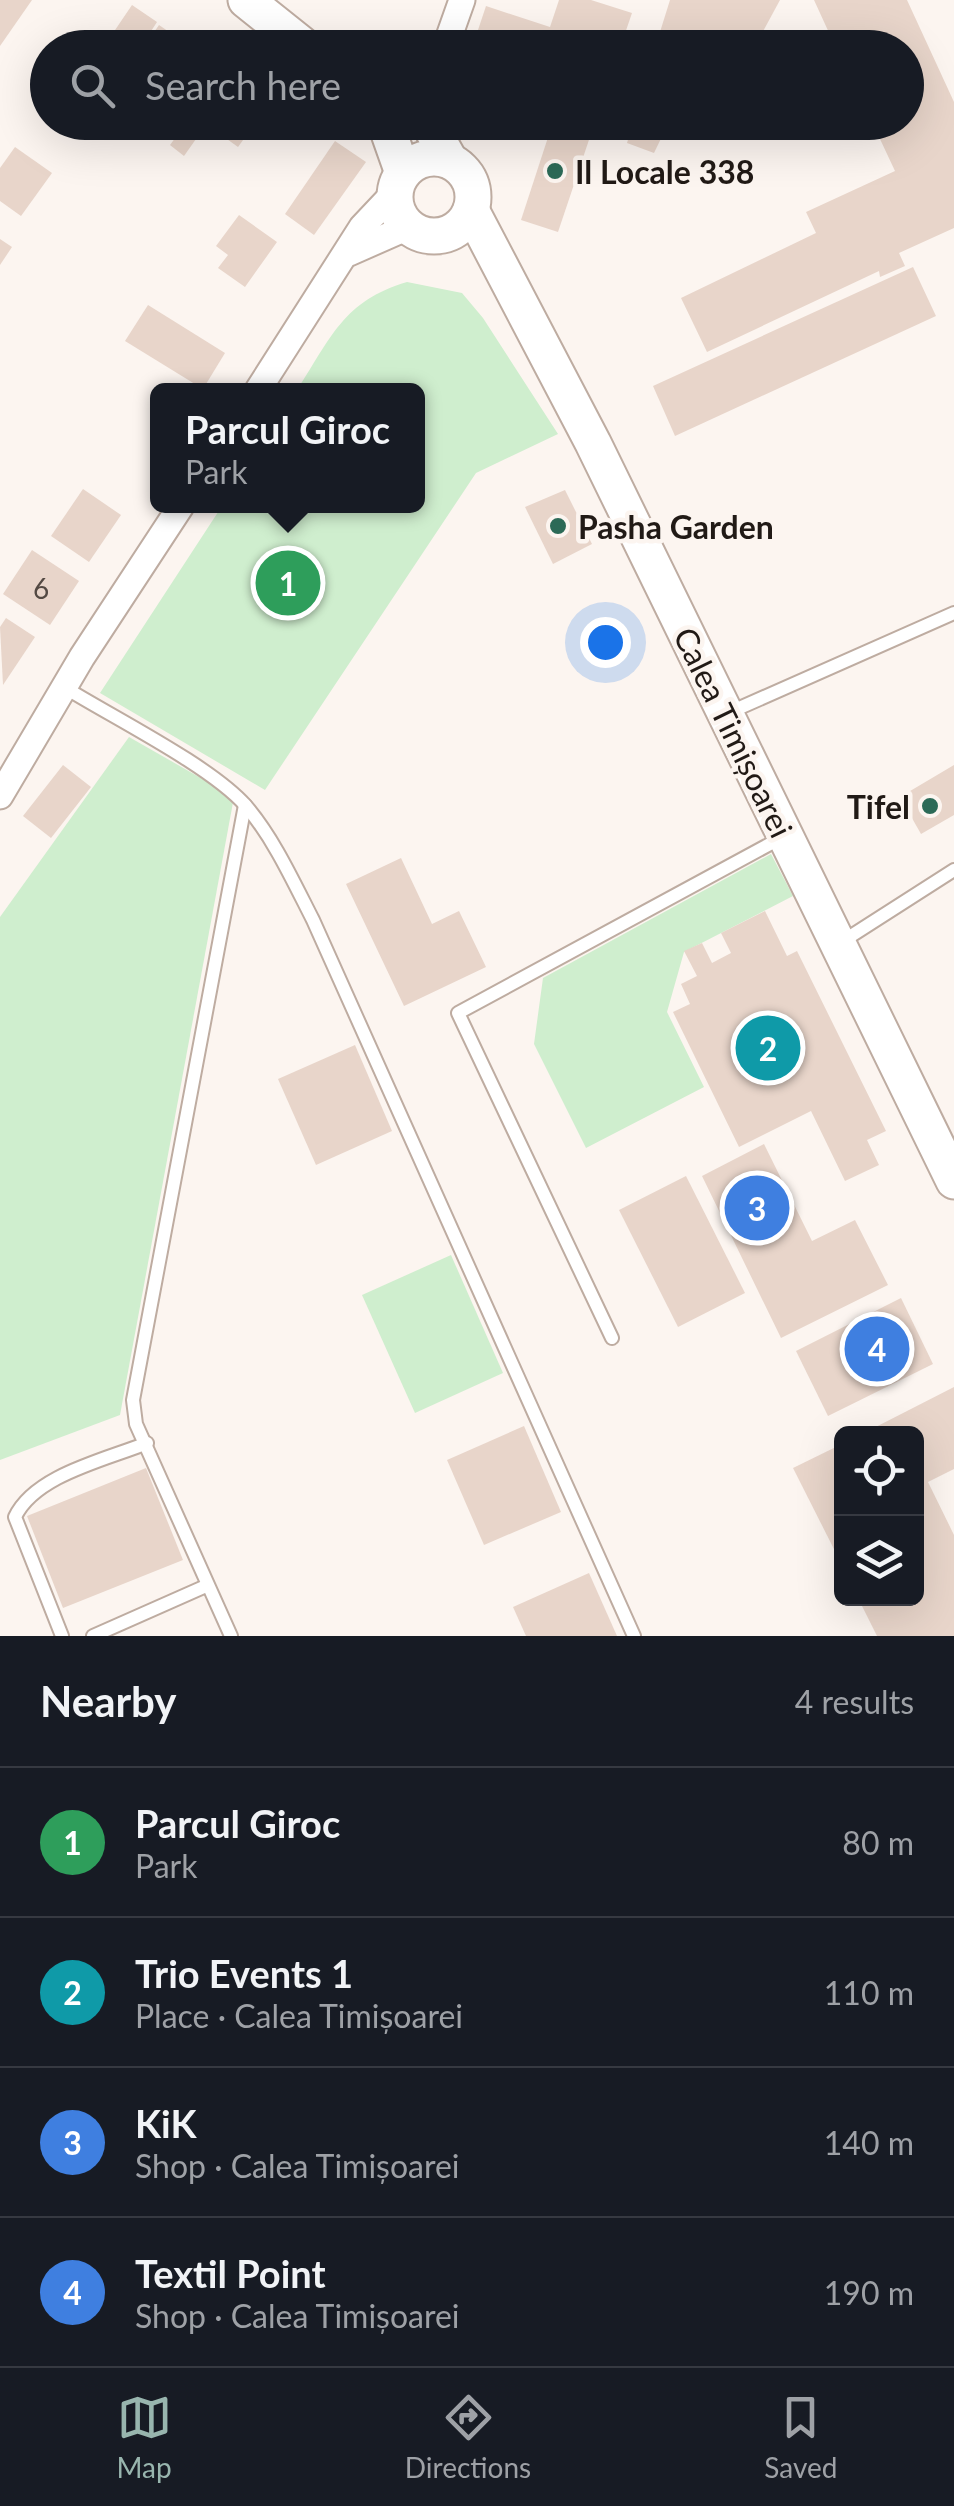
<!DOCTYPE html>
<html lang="en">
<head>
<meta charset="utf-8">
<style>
  :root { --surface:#171b24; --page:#20242c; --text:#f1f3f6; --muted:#9ea1a6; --line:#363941; --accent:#98b5ae }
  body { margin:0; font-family:Lato,sans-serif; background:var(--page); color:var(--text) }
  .controls { position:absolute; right:30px; bottom:30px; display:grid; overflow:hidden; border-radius:15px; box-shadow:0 10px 40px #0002 }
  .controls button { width:90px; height:90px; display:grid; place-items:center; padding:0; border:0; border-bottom:2px solid var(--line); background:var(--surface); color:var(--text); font:50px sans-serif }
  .you { position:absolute; left:605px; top:642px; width:35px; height:35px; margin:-25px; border:8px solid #fff; border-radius:50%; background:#1a73e8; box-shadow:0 0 0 15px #1a73e833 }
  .badge { display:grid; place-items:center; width:65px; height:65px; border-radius:50%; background:var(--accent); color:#fff; font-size:32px; font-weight:700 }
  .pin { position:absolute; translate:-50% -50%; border:5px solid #fff; box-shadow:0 2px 10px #0006 }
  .popup { position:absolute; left:150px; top:383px; width:275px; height:130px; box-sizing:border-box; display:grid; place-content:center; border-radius:15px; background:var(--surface); filter:drop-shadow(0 2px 8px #0005); font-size:32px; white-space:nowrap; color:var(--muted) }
  .popup b { font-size:38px; color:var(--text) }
  .popup::after { content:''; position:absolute; left:50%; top:100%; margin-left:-20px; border:20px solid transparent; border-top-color:var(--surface) }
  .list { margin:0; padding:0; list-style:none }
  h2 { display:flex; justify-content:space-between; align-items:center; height:130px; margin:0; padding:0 40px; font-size:42px }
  h2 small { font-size:32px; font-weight:400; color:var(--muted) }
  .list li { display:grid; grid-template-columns:65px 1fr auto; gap:30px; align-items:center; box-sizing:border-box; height:150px; padding:0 40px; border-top:2px solid var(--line) }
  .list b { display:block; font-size:38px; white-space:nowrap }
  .list p { margin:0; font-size:32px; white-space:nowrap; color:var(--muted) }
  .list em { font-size:32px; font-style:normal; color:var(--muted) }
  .icon { flex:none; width:55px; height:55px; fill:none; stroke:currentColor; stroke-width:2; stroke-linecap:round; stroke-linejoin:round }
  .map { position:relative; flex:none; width:954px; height:1636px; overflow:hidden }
  .search { position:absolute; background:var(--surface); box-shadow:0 10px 40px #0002; left:30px; right:30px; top:30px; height:110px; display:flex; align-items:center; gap:25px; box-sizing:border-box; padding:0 35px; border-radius:55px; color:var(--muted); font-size:38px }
  .sheet { height:730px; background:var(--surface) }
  nav { display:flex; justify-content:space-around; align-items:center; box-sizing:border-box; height:140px; border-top:2px solid var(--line); background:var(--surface); font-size:28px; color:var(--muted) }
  nav a { display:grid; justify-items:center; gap:5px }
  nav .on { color:var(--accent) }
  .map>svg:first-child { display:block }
  .green { fill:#cfeece }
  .building { fill:#e8d5ca }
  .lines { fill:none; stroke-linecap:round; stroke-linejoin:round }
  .lane-casing { stroke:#beaca1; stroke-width:16 }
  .street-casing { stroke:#beaca1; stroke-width:29 }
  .secondary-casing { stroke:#beaca1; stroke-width:39 }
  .lane { stroke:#fff; stroke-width:12 }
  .street { stroke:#fff; stroke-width:25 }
  .secondary { stroke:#fff; stroke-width:35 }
  .poi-dot { fill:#2c6a57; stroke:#fcf5f0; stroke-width:4 }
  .labels { text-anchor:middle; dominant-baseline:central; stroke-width:9; stroke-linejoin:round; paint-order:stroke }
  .number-label { font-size:28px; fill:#534943 }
  .poi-label { font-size:32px; font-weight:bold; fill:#211a16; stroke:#fcf5f0; text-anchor:start }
  .street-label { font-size:32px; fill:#211a16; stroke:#fcf5f0 }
</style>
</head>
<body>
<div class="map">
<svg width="954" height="1636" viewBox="0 0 954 1636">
  <rect width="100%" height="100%" fill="#fcf5f0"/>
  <g class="green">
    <path d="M407 282 462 293 483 318 558 434 476 473 265 790 100 693 222 506H418V390H297C331 338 343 301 407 282Z"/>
    <path d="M129 737 234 797 120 1415 0 1460V917Z"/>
    <path d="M771 854 793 896 684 952 667 1012 704 1087 586 1148 534 1044 543 978Z"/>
    <path d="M451 1255 503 1373 415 1413 362 1295Z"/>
  </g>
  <g class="building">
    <path d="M0 0H32L0 46Z"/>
    <path d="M559 0H591L632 13 620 48H472L486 6 550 27Z"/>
    <path d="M670 0H780L754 48H655Z"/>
    <path d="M814 0H907L954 102V228L899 253 905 266 880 277 879 271 707 352 681 298 816 233 806 212 895 171 872 122H906V48H836Z"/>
    <path d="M132 5 157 22 140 48H92L104 31 111 36Z"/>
    <path d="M159 25 175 36 167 48H143Z"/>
    <path d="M187 122H208L184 156 170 145Z"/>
    <path d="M218 122H256L238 147 213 129Z"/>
    <path d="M553 122H595L558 232 521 220Z"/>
    <path d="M633 122H669L654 153 627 143Z"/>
    <path d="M335 141 366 162 314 235 285 214Z"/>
    <path d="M15 147 52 173 21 216 0 201V168Z"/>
    <path d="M239 215 277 242 245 287 218 268 228 255 216 246Z"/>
    <path d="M0 239 12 247 0 265Z"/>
    <path d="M913 267 936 316 675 436 653 386Z"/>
    <path d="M148 305 225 353 203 389 125 341Z"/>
    <path d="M83 489 121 515 89 562 51 536Z"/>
    <path d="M565 490 592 544 553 564 525 507Z"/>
    <path d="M32 550 79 581 50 625 3 594Z"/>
    <path d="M6 618 35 637 3 685 0 627Z"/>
    <path d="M63 765 91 787 51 838 23 816Z"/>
    <path d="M954 765V815L921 834 900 797Z"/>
    <path d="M401 858 432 924 459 911 486 967 404 1006 346 884Z"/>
    <path d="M765 911 787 956 797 951 886 1131 867 1140 879 1165 845 1181 811 1111 739 1147 673 1012 690 1004 681 984 697 976 684 951 702 943 712 963 731 953 721 933Z"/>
    <path d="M355 1045 392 1131 316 1165 278 1079Z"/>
    <path d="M764 1144 812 1241 855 1220 888 1285 781 1338 702 1176Z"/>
    <path d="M686 1176 745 1293 678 1327 619 1210Z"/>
    <path d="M901 1298 933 1364 828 1416 796 1351Z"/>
    <path d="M954 1387V1469L928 1482 954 1535V1636H877L858 1598H916V1434H862Z"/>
    <path d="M524 1426 561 1512 484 1545 447 1460Z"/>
    <path d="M842 1444V1565L793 1468Z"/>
    <path d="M146 1468 183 1560 63 1608 27 1516Z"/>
    <path d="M589 1573 617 1636H526L513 1607Z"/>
  </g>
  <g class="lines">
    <defs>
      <g id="lane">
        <path d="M64 687C112 717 211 766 246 806 274 839 293 881 313 920L634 1636"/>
        <path d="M728 713 954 613"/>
        <path d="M840 943 954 870"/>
        <path d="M612 1338 458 1013 781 838"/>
        <path d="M62 1636 15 1517C35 1475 105 1460 147 1443"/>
        <path d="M93 1636 206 1586"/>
        <path d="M231 1636 136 1424 133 1400 245 805"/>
      </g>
      <g id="street">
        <path d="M445 48 462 0"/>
        <path d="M349 253 408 227"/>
        <path d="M258 390 362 227 395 192"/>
        <path d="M0 796 82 657 181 506"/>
      </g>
      <g id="secondary">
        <path d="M246 0 306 48"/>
        <path d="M385 122 403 173"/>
        <path d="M428 122 450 161"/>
        <circle cx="434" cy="197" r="39"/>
        <path d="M471 210 593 443 954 1181"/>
      </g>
    </defs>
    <use href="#lane" class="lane-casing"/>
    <use href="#street" class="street-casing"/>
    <use href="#secondary" class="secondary-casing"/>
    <use href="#lane" class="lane"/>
    <use href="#street" class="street"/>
    <use href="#secondary" class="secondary"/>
  </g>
  <g class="poi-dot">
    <circle cx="555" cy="171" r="10"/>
    <circle cx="558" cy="526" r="10"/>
    <circle cx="930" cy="806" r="10"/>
  </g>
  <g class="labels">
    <g class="number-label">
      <text x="41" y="588">6</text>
    </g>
    <g class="poi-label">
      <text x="575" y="171">Il Locale 338</text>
      <text x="578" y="526">Pasha Garden</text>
      <text x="910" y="806" text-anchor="end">Tifel</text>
    </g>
    <g class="street-label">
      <text transform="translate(734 732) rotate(64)">Calea Timișoarei</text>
    </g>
  </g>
</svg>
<div class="controls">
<button><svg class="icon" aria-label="locate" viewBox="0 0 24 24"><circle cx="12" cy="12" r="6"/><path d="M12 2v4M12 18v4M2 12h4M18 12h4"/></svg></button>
<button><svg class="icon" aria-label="layers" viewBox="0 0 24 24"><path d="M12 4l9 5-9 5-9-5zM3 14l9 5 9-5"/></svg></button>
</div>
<div class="you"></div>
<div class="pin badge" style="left:288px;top:583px;background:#2e9e5b">1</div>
<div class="popup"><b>Parcul Giroc</b>Park</div>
<div class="pin badge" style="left:768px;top:1048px;background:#0f9aa8">2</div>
<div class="pin badge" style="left:757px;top:1208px;background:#3f7fe0">3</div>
<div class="pin badge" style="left:877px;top:1349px;background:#3f7fe0">4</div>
<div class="search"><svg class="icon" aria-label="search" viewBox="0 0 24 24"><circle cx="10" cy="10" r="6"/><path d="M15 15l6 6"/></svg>Search here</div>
</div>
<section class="sheet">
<h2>Nearby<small>4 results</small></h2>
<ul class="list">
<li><span class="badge" style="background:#2e9e5b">1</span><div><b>Parcul Giroc</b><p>Park</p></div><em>80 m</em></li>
<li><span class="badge" style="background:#0f9aa8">2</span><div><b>Trio Events 1</b><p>Place · Calea Timișoarei</p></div><em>110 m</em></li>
<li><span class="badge" style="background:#3f7fe0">3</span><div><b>KiK</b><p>Shop · Calea Timișoarei</p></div><em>140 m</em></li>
<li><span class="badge" style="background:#3f7fe0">4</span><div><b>Textil Point</b><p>Shop · Calea Timișoarei</p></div><em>190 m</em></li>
</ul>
</section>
<nav>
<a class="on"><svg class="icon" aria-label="map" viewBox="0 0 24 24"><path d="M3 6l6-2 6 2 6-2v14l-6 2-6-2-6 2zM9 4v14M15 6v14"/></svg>Map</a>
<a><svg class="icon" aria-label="directions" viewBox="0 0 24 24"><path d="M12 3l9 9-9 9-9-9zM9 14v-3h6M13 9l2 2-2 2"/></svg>Directions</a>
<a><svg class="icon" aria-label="saved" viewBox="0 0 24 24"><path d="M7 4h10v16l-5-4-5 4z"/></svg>Saved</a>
</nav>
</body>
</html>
